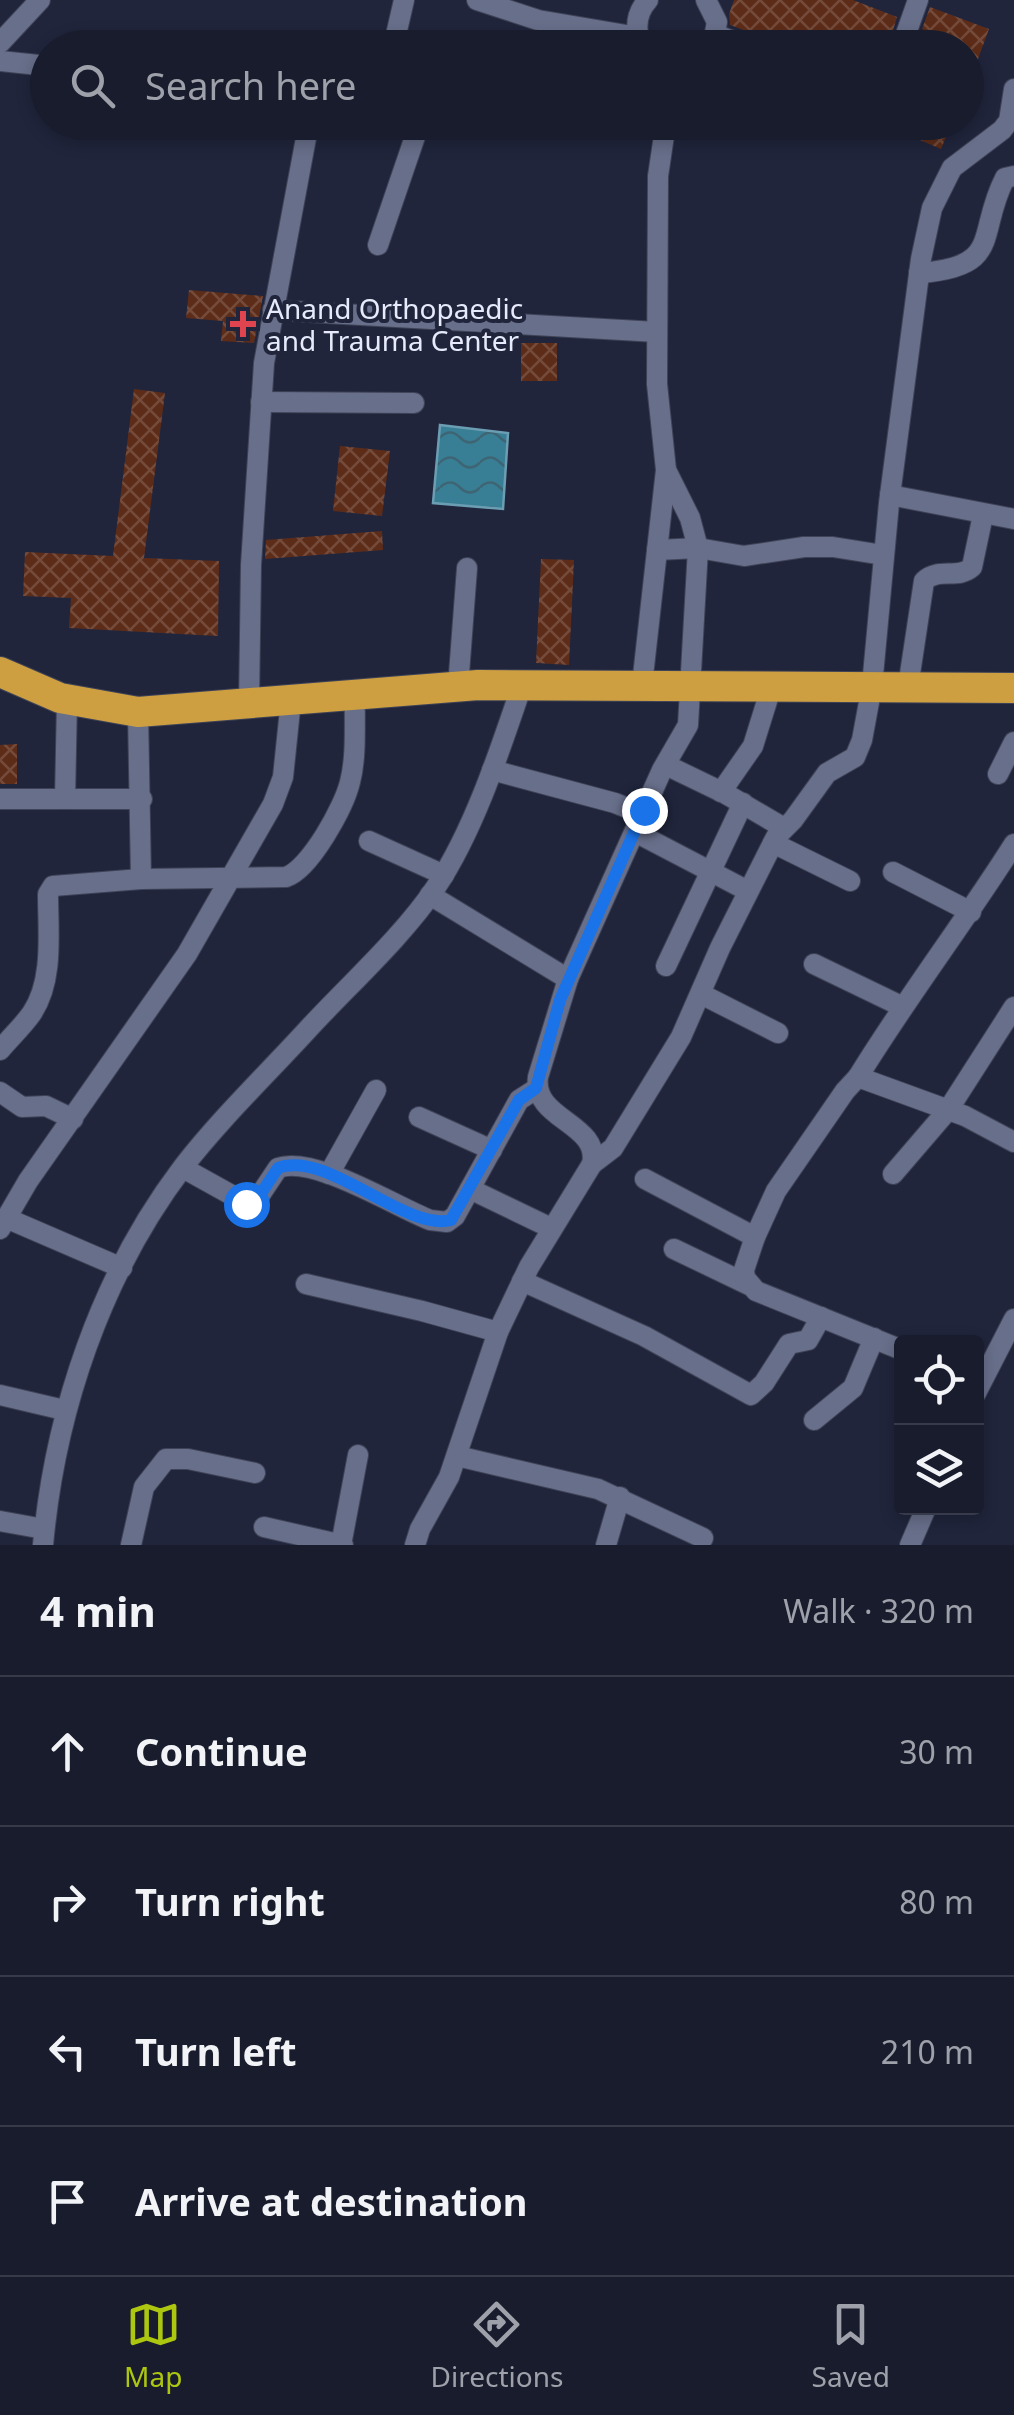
<!DOCTYPE html>
<html lang="en">
<head>
<meta charset="utf-8">
<style>
  :root { --surface:#181c2d; --page:#212535; --text:#f1f3f6; --muted:#9fa1aa; --line:#363a49; --accent:#adc610 }
  body { margin:0; font-family:"Noto Sans",sans-serif; background:var(--page); color:var(--text) }
  .controls { position:absolute; right:30px; bottom:30px; display:grid; overflow:hidden; border-radius:10px; box-shadow:0 5px 15px #0003 }
  .controls button { width:90px; height:90px; display:grid; place-items:center; padding:0; border:0; border-bottom:2px solid var(--line); background:var(--surface); color:var(--text); font:50px sans-serif }
  .stop { position:absolute; width:30px; height:30px; margin:-22px; border:8px solid #1a73e8; border-radius:50%; background:#fff }
  .stop.end { background:#1a73e8; border-color:#fff; box-shadow:0 2px 10px #0008 }
  .list { margin:0; padding:0; list-style:none }
  h2 { display:flex; justify-content:space-between; align-items:center; height:130px; margin:0; padding:0 40px; font-size:42px }
  h2 small { font-size:32px; font-weight:400; color:var(--muted) }
  .list li { display:grid; grid-template-columns:65px 1fr auto; gap:30px; align-items:center; box-sizing:border-box; height:150px; padding:0 40px; border-top:2px solid var(--line) }
  .list b { display:block; font-size:38px; white-space:nowrap }
  .list em { font-size:32px; font-style:normal; color:var(--muted) }
  .icon { flex:none; width:55px; height:55px; fill:none; stroke:currentColor; stroke-width:2; stroke-linecap:round; stroke-linejoin:round }
  .map { position:relative; flex:none; width:1014px; height:1545px; overflow:hidden }
  .search { position:absolute; background:var(--surface); box-shadow:0 5px 15px #0003; left:30px; right:30px; top:30px; height:110px; display:flex; align-items:center; gap:25px; box-sizing:border-box; padding:0 35px; border-radius:55px; color:var(--muted); font-size:38px }
  .sheet { height:730px; background:var(--surface) }
  nav { display:flex; justify-content:space-around; align-items:center; box-sizing:border-box; height:140px; border-top:2px solid var(--line); background:var(--surface); font-size:28px; color:var(--muted) }
  nav a { display:grid; justify-items:center; gap:5px }
  nav .on { color:var(--accent) }
  .map>svg:first-child { display:block }
  .water { fill:url(#water-waves); stroke:#6c9eb3; stroke-width:2.5 }
  .building { fill:url(#building-cross-hatch) }
  .lines { fill:none; stroke-linecap:round; stroke-linejoin:round }
  .minor-casing { stroke:#3f4357; stroke-width:22 }
  .highway-casing { stroke:#3f4357; stroke-width:32 }
  .minor { stroke:#686f8a; stroke-width:20 }
  .highway { stroke:#ce9f41; stroke-width:30 }
  .route { stroke:#1a73e8; stroke-width:12 }
  .health-dot { fill:#e0444e; stroke:#20253c; stroke-width:4 }
  .labels { text-anchor:middle; dominant-baseline:central; stroke-width:8; stroke-linejoin:round; paint-order:stroke }
  .poi-label { font-size:28px; fill:#e6eafa; stroke:#20253c; text-anchor:start }
</style>
</head>
<body>
<div class="map">
<svg width="1014" height="1545" viewBox="0 0 1014 1545">
  <defs>
    <pattern id="water-waves" width="16" height="10" patternUnits="userSpaceOnUse" patternTransform="scale(2.5)"><rect width="16" height="10" fill="#387e95"/><path d="M0 5q4-4 8 0t8 0" fill="none" stroke="#3e6574"/></pattern>
    <pattern id="building-cross-hatch" width="8" height="8" patternUnits="userSpaceOnUse" patternTransform="scale(2.5)"><rect width="8" height="8" fill="#5d2c18"/><path d="M0 0l8 8M0 8l8-8" fill="none" stroke="#744b3a"/></pattern>
  </defs>
  <rect width="100%" height="100%" fill="#20253c"/>
  <path class="water" d="M440 425 508 433 503 509 433 503Z"/>
  <g class="building">
    <path d="M734 0H853L897 17 888 48H775L765 44 757 35 730 25 729 14Z"/>
    <path d="M930 7 989 29 968 86 966 48H950L952 41 922 29Z"/>
    <path d="M591 122H637L636 135 591 131Z"/>
    <path d="M878 122H952L941 149Z"/>
    <path d="M189 290 263 296 254 343 221 341 223 321 186 318Z"/>
    <rect x="521" y="343" width="36" height="38"/>
    <path d="M134 389 165 393 144 558 219 561 218 636 69 628 71 598 23 596 25 552 113 556Z"/>
    <path d="M340 446 390 451 382 516 333 511Z"/>
    <path d="M382 531 383 550 265 559 266 540Z"/>
    <path d="M541 559 574 560 569 665 536 663Z"/>
    <path d="M17 744V784H0V745Z"/>
  </g>
  <g class="lines">
    <defs>
      <g id="minor">
        <path d="M477 0 538 20 638 37"/>
        <path d="M706 0 717 22 712 48"/>
        <path d="M717 35 752 48"/>
        <path d="M0 43 40 0"/>
        <path d="M393 48 404 0"/>
        <path d="M642 48C635 31 635 14 648 0"/>
        <path d="M901 48 918 0"/>
        <path d="M0 61 48 66"/>
        <path d="M378 245 420 122"/>
        <path d="M919 273C1004 267 976 234 1005 178L1014 176"/>
        <path d="M273 310 657 332"/>
        <path d="M261 402 414 403"/>
        <path d="M890 495 1014 519"/>
        <path d="M657 550 698 548 744 556 804 547H833L883 555"/>
        <path d="M642 685 666 470"/>
        <path d="M458 687 467 568"/>
        <path d="M908 687 924 581C938 567 958 580 972 567L983 515"/>
        <path d="M249 703 251 565 264 363 309 122"/>
        <path d="M138 712 141 879"/>
        <path d="M666 765 726 794 784 828"/>
        <path d="M492 770 615 803 642 814"/>
        <path d="M998 774 1014 742"/>
        <path d="M721 792 753 746 772 685"/>
        <path d="M0 799H142"/>
        <path d="M65 799 67 700"/>
        <path d="M635 832 748 891"/>
        <path d="M369 841 444 875"/>
        <path d="M773 843 850 881"/>
        <path d="M893 872 971 912"/>
        <path d="M430 895 568 979"/>
        <path d="M814 964 901 1006"/>
        <path d="M666 966 743 803"/>
        <path d="M701 994 778 1033"/>
        <path d="M0 1050C10 1038 23 1026 32 1013 54 980 48 932 48 894L53 886 141 879 286 877C310 869 344 807 350 782 357 755 354 722 355 695"/>
        <path d="M858 1077C907 997 964 923 1014 844"/>
        <path d="M0 1092 22 1107 46 1106 73 1119"/>
        <path d="M419 1117 492 1150"/>
        <path d="M592 1164 613 1148 681 1037 720 948 776 837 793 820 827 773 855 757 862 740 872 686 889 503 921 259 932 208 952 168 1002 130 1009 121 1014 89"/>
        <path d="M183 1168 246 1203 258 1198 278 1168C314 1155 394 1206 430 1220L447 1222 455 1216 519 1100 536 1089"/>
        <path d="M329 1174 376 1090"/>
        <path d="M893 1174 948 1110 1014 1007"/>
        <path d="M645 1179 755 1237"/>
        <path d="M470 1189 551 1228"/>
        <path d="M6 1218 122 1268"/>
        <path d="M0 1229 28 1181 187 954 273 804 283 777 291 700"/>
        <path d="M674 1249 749 1285"/>
        <path d="M522 1281 644 1336 751 1395 764 1383 789 1344 808 1340 821 1317"/>
        <path d="M306 1284 422 1311 498 1332"/>
        <path d="M902 1350 756 1291 745 1278 744 1270 755 1237 776 1191 845 1091 858 1077 965 1116 1014 1142"/>
        <path d="M976 1393 1014 1319"/>
        <path d="M0 1395 64 1410"/>
        <path d="M814 1420 853 1388 874 1338"/>
        <path d="M457 1456 598 1489 703 1538"/>
        <path d="M0 1521 44 1529"/>
        <path d="M264 1527 343 1545"/>
        <path d="M43 1545C55 1412 101 1275 183 1167 221 1118 268 1073 310 1027 350 984 404 935 436 887 474 830 500 750 522 685"/>
        <path d="M131 1545 144 1487 166 1459H188L255 1473"/>
        <path d="M341 1545 358 1455"/>
        <path d="M415 1545 420 1529 449 1477 498 1332 529 1267 592 1164C601 1123 532 1120 538 1077L568 979 662 770 688 725 698 548 690 518 666 470 657 384 658 176 666 122"/>
        <path d="M606 1545 620 1497"/>
        <path d="M910 1545 926 1508"/>
      </g>
      <path id="highway" d="M0 672 60 698 138 712 478 685 1014 688"/>
    </defs>
    <use href="#minor" class="minor-casing"/>
    <use href="#highway" class="highway-casing"/>
    <use href="#minor" class="minor"/>
    <use href="#highway" class="highway"/>
  </g>
  <g class="lines">
    <path class="route" d="M246 1204 258 1198 278 1168C327 1149 405 1232 451 1220L519 1100 536 1088 560 1000 644 810"/>
  </g>
  <path class="health-dot" d="M238 309h10v10h10v10h-10v10h-10v-10h-10v-10h10z"/>
  <g class="labels">
    <g class="poi-label">
      <text x="266" y="308">Anand Orthopaedic<tspan x="266" dy="32">and Trauma Center</tspan></text>
    </g>
  </g>
</svg>
<div class="controls">
<button><svg class="icon" aria-label="locate" viewBox="0 0 24 24"><circle cx="12" cy="12" r="6"/><path d="M12 2v4M12 18v4M2 12h4M18 12h4"/></svg></button>
<button><svg class="icon" aria-label="layers" viewBox="0 0 24 24"><path d="M12 4l9 5-9 5-9-5zM3 14l9 5 9-5"/></svg></button>
</div>
<div class="stop" style="left:246px;top:1204px"></div>
<div class="stop end" style="left:644px;top:810px"></div>
<div class="search"><svg class="icon" aria-label="search" viewBox="0 0 24 24"><circle cx="10" cy="10" r="6"/><path d="M15 15l6 6"/></svg>Search here</div>
</div>
<section class="sheet">
<h2>4 min<small>Walk · 320 m</small></h2>
<ul class="list">
<li><svg class="icon" aria-label="ahead" viewBox="0 0 24 24"><path d="M12 20V5M6 11l6-6 6 6"/></svg><div><b>Continue</b></div><em>30 m</em></li>
<li><svg class="icon" aria-label="right" viewBox="0 0 24 24"><path d="M7 20v-9h11M14 6l5 5-5 5"/></svg><div><b>Turn right</b></div><em>80 m</em></li>
<li><svg class="icon" aria-label="left" viewBox="0 0 24 24"><path d="M17 20v-9H6M10 6l-5 5 5 5"/></svg><div><b>Turn left</b></div><em>210 m</em></li>
<li><svg class="icon" aria-label="arrive" viewBox="0 0 24 24"><path d="M6 21V4h12l-3 4 3 4H6"/></svg><div><b>Arrive at destination</b></div></li>
</ul>
</section>
<nav>
<a class="on"><svg class="icon" aria-label="map" viewBox="0 0 24 24"><path d="M3 6l6-2 6 2 6-2v14l-6 2-6-2-6 2zM9 4v14M15 6v14"/></svg>Map</a>
<a><svg class="icon" aria-label="directions" viewBox="0 0 24 24"><path d="M12 3l9 9-9 9-9-9zM9 14v-3h6M13 9l2 2-2 2"/></svg>Directions</a>
<a><svg class="icon" aria-label="saved" viewBox="0 0 24 24"><path d="M7 4h10v16l-5-4-5 4z"/></svg>Saved</a>
</nav>
</body>
</html>
